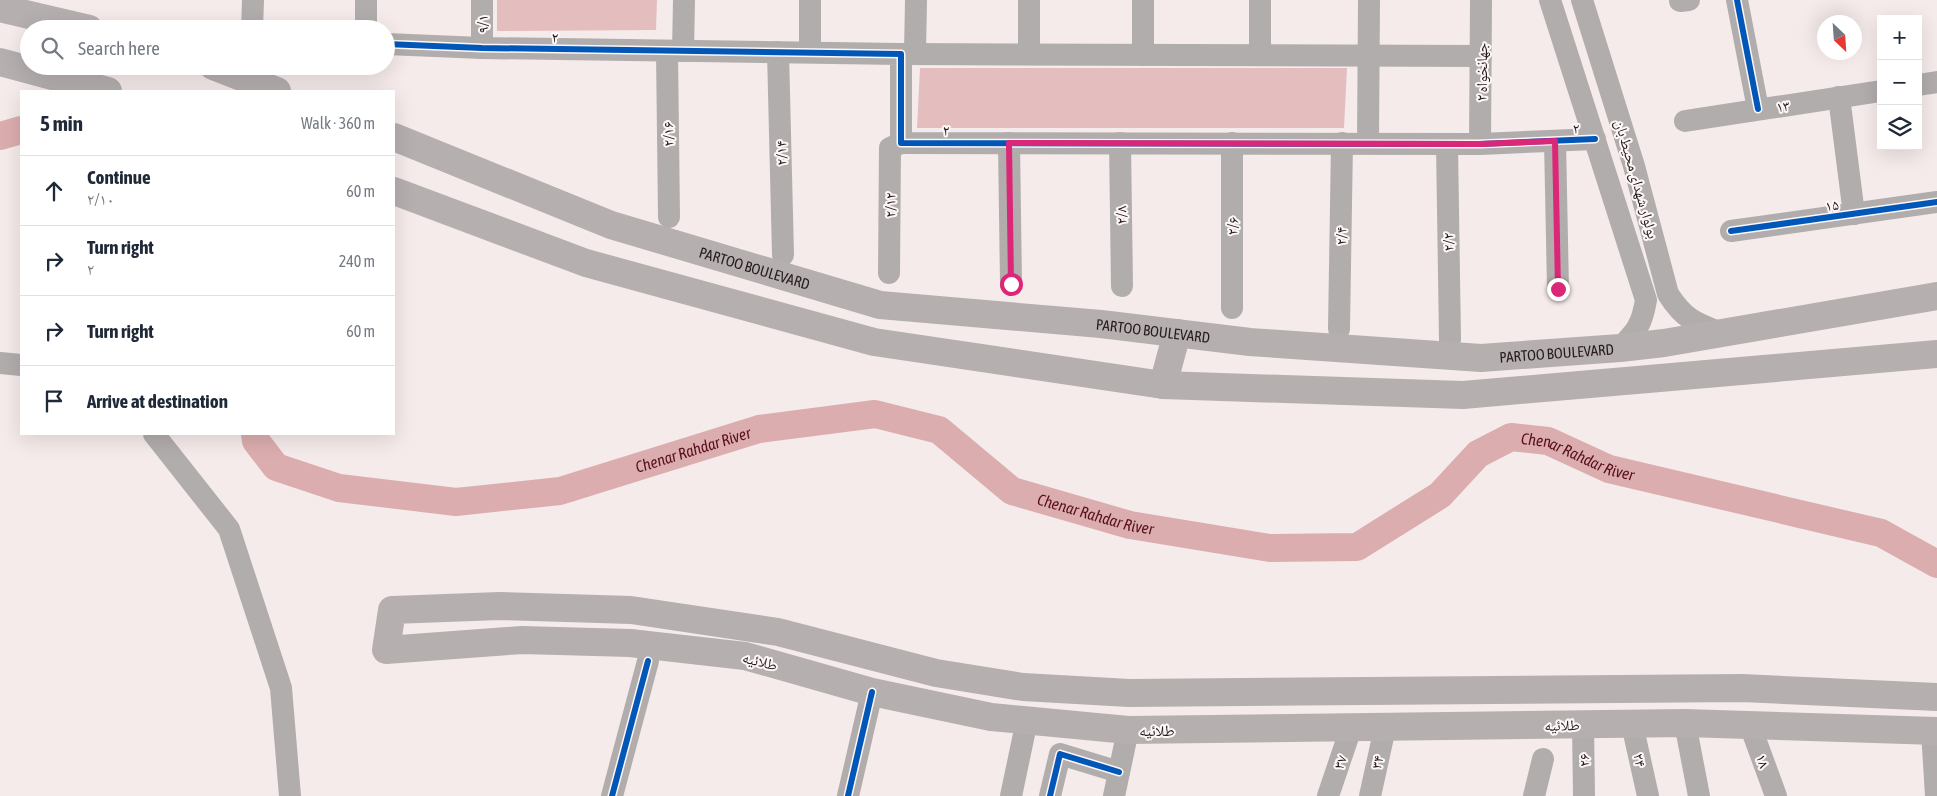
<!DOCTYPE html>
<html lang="en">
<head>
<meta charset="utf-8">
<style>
  :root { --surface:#fff; --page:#f6f6f7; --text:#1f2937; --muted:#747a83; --line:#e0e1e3 }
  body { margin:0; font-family:"Asap Condensed","Noto Naskh Arabic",sans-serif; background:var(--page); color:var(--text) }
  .controls { position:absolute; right:15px; top:15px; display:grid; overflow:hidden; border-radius:0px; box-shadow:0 5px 20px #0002 }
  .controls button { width:45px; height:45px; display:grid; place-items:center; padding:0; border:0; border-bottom:1px solid var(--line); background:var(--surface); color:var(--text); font:25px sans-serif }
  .compass { position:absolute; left:1817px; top:15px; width:45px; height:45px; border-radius:50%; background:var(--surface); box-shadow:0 5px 20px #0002; rotate:155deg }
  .stop { position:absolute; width:15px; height:15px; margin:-11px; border:4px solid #db2777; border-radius:50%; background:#fff }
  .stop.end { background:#db2777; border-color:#fff; box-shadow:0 1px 5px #0008 }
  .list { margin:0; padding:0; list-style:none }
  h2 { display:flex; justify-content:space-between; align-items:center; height:65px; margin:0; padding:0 20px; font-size:21px }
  h2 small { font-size:16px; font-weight:400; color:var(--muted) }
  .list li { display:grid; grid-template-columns:32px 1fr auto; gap:15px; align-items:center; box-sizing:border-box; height:70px; padding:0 20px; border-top:1px solid var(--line) }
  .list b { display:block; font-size:19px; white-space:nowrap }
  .list p { margin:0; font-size:16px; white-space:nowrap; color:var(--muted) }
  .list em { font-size:16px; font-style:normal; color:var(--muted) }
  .icon { flex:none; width:28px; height:28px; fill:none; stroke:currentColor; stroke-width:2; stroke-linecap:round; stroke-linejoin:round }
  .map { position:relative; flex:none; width:1937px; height:796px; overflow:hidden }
  .search { position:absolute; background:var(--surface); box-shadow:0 5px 20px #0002; left:20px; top:20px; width:375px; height:55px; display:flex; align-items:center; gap:12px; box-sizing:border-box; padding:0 18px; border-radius:28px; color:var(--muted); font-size:19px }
  .panel { position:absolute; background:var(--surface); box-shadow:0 5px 20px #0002; left:20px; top:90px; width:375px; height:345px; border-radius:0px }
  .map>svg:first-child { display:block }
  .forest { fill:#e4bdbe }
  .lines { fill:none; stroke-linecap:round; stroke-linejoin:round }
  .river { stroke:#dbadae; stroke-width:28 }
  .minor { stroke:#b2adad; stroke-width:22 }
  .major { stroke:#b6afaf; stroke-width:28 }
  .cycleway-casing { stroke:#fef7f7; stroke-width:9 }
  .cycleway { stroke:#0057b8; stroke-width:6 }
  .route { stroke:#db2777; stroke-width:6 }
  .labels { text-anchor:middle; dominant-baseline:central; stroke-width:4; stroke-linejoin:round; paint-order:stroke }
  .street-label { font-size:15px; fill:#271c1c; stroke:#fef7f7 }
  .water-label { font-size:16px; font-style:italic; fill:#59101d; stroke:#fef7f7 }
</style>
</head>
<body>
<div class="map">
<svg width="1937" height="796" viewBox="0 0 1937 796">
  <rect width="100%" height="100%" fill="#f6ebeb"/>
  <g class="forest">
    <path d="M497 0H657L656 30 497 31Z"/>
    <path d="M920 68H1347L1344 128H917Z"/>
  </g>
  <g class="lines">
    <g class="river">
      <path d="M0 136 21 130"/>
      <path id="s1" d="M255 434 256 441 276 467 339 488 456 502 560 491 759 429 875 414 939 430 1012 491 1130 525 1270 548 1357 547 1440 495 1478 454 1511 437 1548 441 1609 469 1881 533 1937 564"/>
    </g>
    <g class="minor">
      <path d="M482 0V48"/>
      <path d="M810 0V52"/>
      <path d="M1029 0V54"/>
      <path d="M1143 0V55"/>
      <path d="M1260 0V55"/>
      <path d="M1550 0 1646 300C1642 324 1637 331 1620 348"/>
      <path d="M1582 0 1634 166 1668 294C1684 319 1695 323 1721 333"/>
      <path d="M1737 0 1758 109"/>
      <path d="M1680 1 1689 0"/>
      <path d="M252 29 253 0"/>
      <path d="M366 29V0"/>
      <path d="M386 44 482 48 901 54V143L1480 144 1595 139"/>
      <path d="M667 51 669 217"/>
      <path d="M683 51 684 0"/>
      <path d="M778 52 783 255"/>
      <path d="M915 53 916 0"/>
      <path d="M901 54 1481 56"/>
      <path d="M1918 85 1937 82"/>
      <path d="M1839 97 1854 214"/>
      <path d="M1685 121 1881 91"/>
      <path d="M1555 141 1558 289"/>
      <path d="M1009 143 1011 284"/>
      <path d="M1120 143 1122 286"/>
      <path d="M1368 143 1369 0"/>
      <path d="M1447 144 1450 340"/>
      <path d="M1480 144 1481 0"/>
      <path d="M1731 231 1937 202"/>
      <path d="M889 273 890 148 901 143"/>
      <path d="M1232 308V143"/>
      <path d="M1339 329 1342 143"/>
      <path d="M0 363 21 365"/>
      <path d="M154 434 229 529 281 688 290 796"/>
      <path d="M1685 723 1699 796"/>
      <path d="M1583 724 1584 796"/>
      <path d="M1632 724 1648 796"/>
      <path d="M1750 725 1776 796"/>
      <path d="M1932 731 1936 796"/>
      <path d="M612 796 648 661"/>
      <path d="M848 796 872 692"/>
      <path d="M1011 796 1027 720"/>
      <path d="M1050 796 1060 754 1119 772"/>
      <path d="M1114 796 1128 730"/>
      <path d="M1328 796 1351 728"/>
      <path d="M1370 796 1385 728"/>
      <path d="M1534 796 1543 759"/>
    </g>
    <g class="major">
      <path d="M0 8 89 29"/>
      <path d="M0 62 108 91"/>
      <path d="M213 66 277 91"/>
      <path id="s2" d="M394 137 611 225 880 305 1101 324 1250 342 1481 358 1620 348 1664 343 1937 296"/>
      <path d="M394 191 586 263 874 342 1163 385 1463 395 1937 354"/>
      <path d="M1163 385 1177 333"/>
      <path d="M1937 697 1742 688 1129 693 1023 687 936 673 778 632 631 610 500 606 392 610 386 650 522 640 630 643 745 656 872 692 991 717 1128 730 1685 723 1937 731"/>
    </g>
    <defs>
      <g id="cycleway">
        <path d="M1737 0 1758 109"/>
        <path d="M386 44 482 48 901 54V143L1480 144 1595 139"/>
        <path d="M1731 231 1937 202"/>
        <path d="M612 796 648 661"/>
        <path d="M848 796 872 692"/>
        <path d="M1050 796 1060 754 1119 772"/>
      </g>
    </defs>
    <use href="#cycleway" class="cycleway-casing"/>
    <use href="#cycleway" class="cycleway"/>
  </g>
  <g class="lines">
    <path class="route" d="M1011 284 1009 143 1480 144 1555 141 1558 289"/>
  </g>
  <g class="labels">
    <g class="street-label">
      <text transform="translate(482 24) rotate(-90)">۹/۱</text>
      <text transform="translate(555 37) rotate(1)">۲</text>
      <text transform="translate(1481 72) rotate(-90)">جهانخواه ۲</text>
      <text transform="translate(1783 106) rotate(-9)">۱۳</text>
      <text transform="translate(1576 128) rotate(-3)">۲</text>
      <text x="946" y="130">۲</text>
      <text transform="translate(668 134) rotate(-91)">۲/۱۶</text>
      <text transform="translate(781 153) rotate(-91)">۲/۱۴</text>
      <text transform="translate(1637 179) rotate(74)">بولوار شهدای محیط بان</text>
      <text transform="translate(890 205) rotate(-89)">۲/۱۲</text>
      <text transform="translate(1832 205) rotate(-8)">۱۵</text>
      <text transform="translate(1121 215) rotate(-91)">۲/۸</text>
      <text transform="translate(1232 226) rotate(-90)">۲/۶</text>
      <text transform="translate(1341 236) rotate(-89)">۲/۴</text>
      <text transform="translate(1448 242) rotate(-91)">۲/۲</text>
      <text stroke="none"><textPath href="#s2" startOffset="384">PARTOO BOULEVARD</textPath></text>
      <text stroke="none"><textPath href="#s2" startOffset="789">PARTOO BOULEVARD</textPath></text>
      <text stroke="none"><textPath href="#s2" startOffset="1194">PARTOO BOULEVARD</textPath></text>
      <text transform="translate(760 661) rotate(14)">طلائیه</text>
      <text transform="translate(1562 725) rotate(-1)">طلائیه</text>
      <text x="1157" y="730">طلائیه</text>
      <text transform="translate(1584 760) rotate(-91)">۲۶</text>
      <text transform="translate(1640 760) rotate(78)">۲۴</text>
      <text transform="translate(1763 761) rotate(70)">۱۸</text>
      <text transform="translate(1340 762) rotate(-71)">۳۷</text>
      <text transform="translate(1377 762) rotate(-78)">۳۴</text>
    </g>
    <g class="water-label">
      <text stroke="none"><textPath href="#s1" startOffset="468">Chenar Rahdar River</textPath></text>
      <text stroke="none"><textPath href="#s1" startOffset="1428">Chenar Rahdar River</textPath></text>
      <text stroke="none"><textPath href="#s1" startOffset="902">Chenar Rahdar River</textPath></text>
    </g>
  </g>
</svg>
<div class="controls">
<button>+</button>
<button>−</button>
<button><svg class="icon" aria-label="layers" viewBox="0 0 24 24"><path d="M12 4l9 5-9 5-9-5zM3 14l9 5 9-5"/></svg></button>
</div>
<svg class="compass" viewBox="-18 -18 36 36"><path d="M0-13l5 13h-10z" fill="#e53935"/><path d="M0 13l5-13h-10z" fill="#747a83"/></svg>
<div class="stop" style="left:1011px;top:284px"></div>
<div class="stop end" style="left:1558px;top:289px"></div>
<div class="search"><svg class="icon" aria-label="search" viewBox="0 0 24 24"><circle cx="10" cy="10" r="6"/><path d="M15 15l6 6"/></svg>Search here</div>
<section class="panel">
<h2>5 min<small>Walk · 360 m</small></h2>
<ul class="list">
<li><svg class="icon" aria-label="ahead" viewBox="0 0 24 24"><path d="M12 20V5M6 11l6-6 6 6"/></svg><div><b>Continue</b><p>۲/۱۰</p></div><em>60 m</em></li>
<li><svg class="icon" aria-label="right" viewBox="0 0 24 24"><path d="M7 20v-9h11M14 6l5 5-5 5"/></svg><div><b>Turn right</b><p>۲</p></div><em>240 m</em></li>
<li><svg class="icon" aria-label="right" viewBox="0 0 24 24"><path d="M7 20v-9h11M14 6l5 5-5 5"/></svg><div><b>Turn right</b></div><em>60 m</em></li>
<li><svg class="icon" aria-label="arrive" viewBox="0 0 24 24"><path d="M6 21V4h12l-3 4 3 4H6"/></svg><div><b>Arrive at destination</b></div></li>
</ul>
</section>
</div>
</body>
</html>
